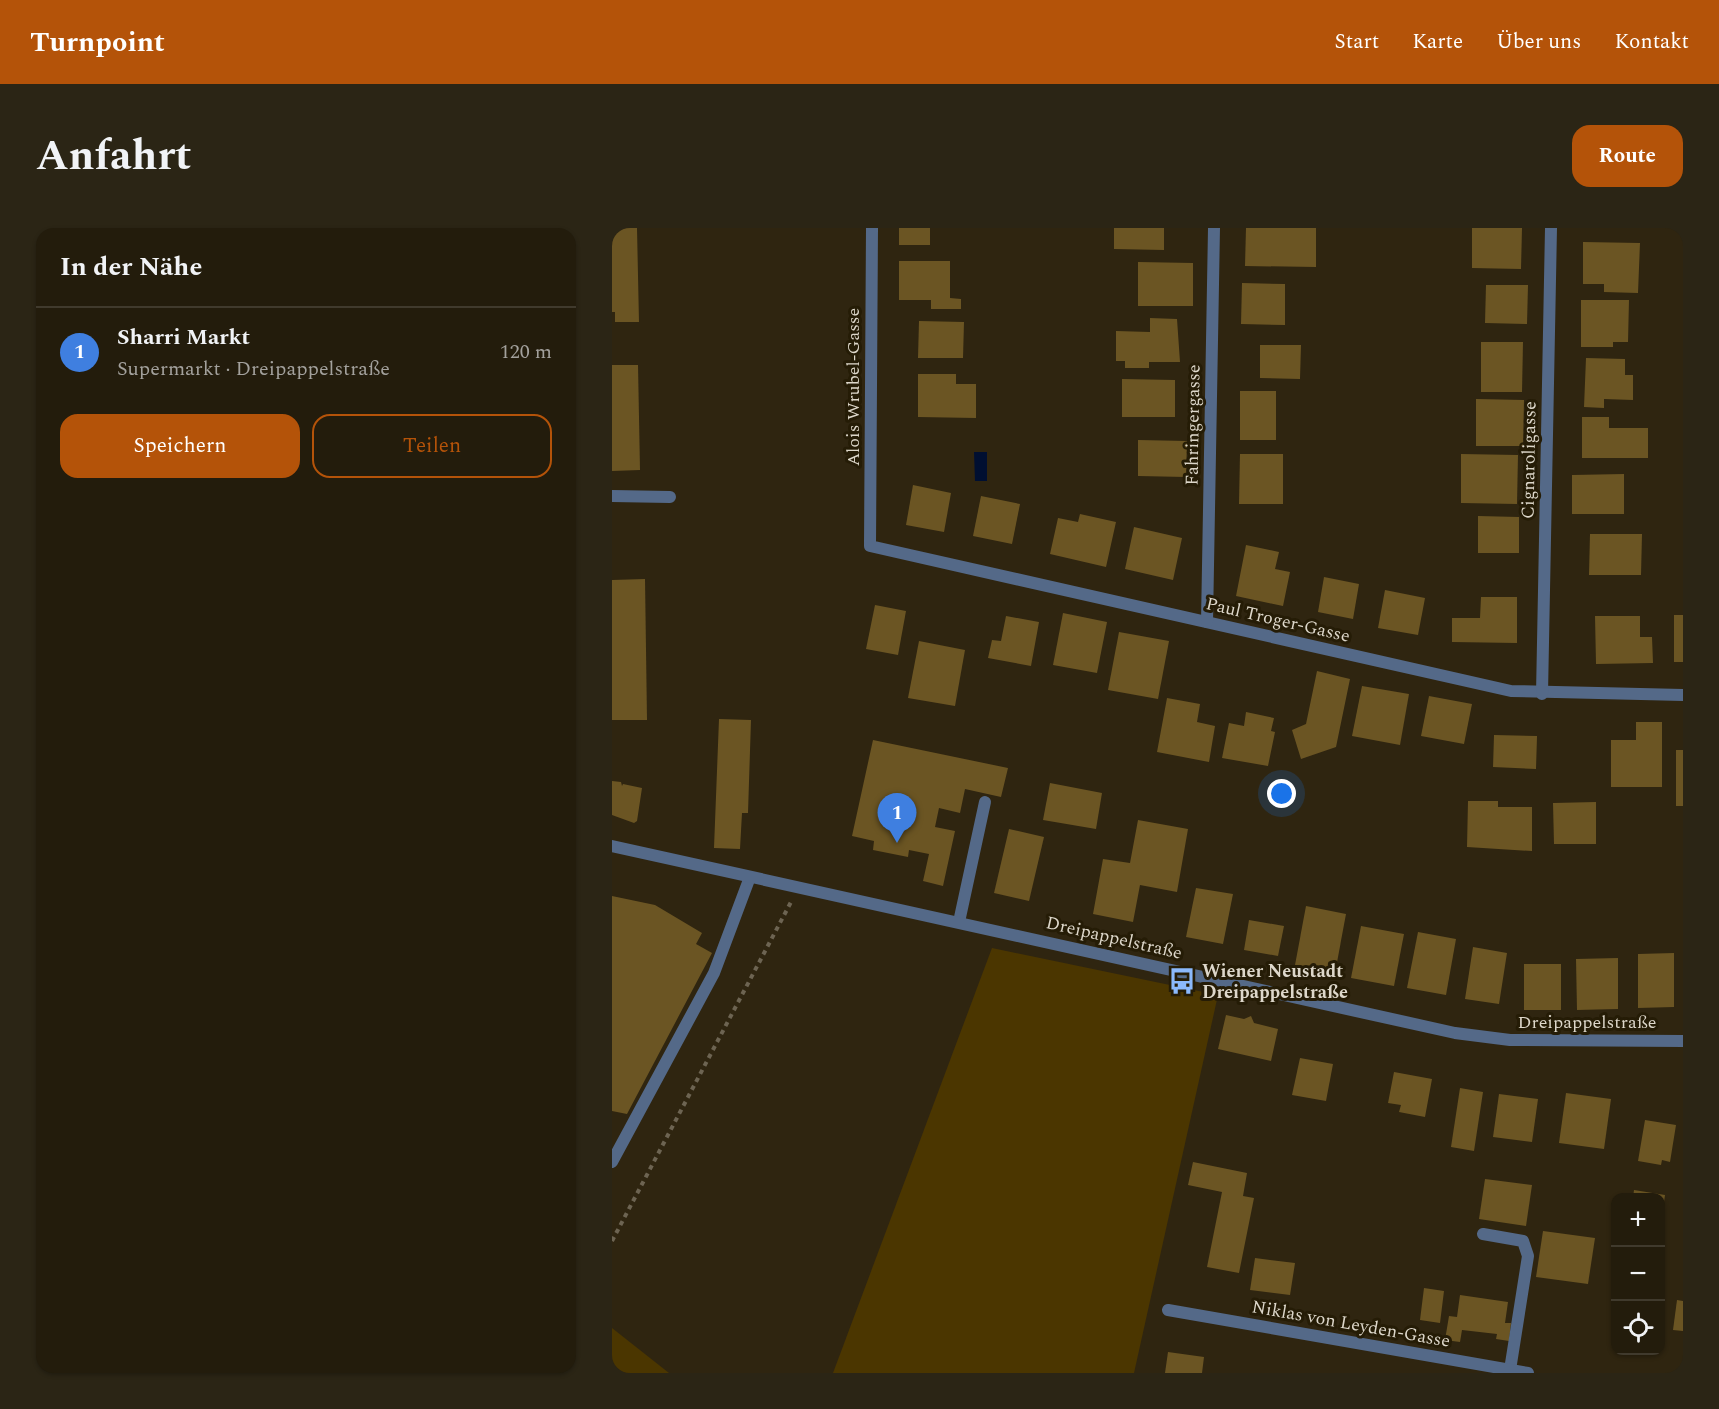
<!DOCTYPE html>
<html lang="de">
<head>
<meta charset="utf-8">
<style>
  :root { --surface:#231c0c; --page:#2b2515; --text:#f1f3f6; --muted:#a3a19d; --line:#403a2d; --accent:#b45309 }
  body { margin:0; font-family:Spectral,serif; background:var(--page); color:var(--text) }
  .controls { position:absolute; right:18px; bottom:18px; display:grid; overflow:hidden; border-radius:12px; box-shadow:0 2px 4px #0004 }
  .controls button { width:54px; height:54px; display:grid; place-items:center; padding:0; border:0; border-bottom:2px solid var(--line); background:var(--surface); color:var(--text); font:30px sans-serif }
  .you { position:absolute; left:670px; top:566px; width:21px; height:21px; margin:-15px; border:4px solid #fff; border-radius:50%; background:#1a73e8; box-shadow:0 0 0 9px #1a73e833 }
  .badge { display:grid; place-items:center; width:39px; height:39px; border-radius:50%; background:var(--accent); color:#fff; font-size:20px; font-weight:700 }
  .pin { position:absolute; translate:-50% -50px; filter:drop-shadow(0 2px 3px #0008) }
  .pin::after { content:''; position:absolute; top:32px; width:21px; height:18px; background:inherit; clip-path:polygon(0 0,100% 0,50% 100%) }
  .list { margin:0; padding:0; list-style:none }
  h2 { display:flex; justify-content:space-between; align-items:center; height:78px; margin:0; padding:0 24px; font-size:26px }
  h2 small { font-size:20px; font-weight:400; color:var(--muted) }
  .list li { display:grid; grid-template-columns:39px 1fr auto; gap:18px; align-items:center; box-sizing:border-box; height:90px; padding:0 24px; border-top:2px solid var(--line) }
  .list b { display:block; font-size:22px; white-space:nowrap }
  .list p { margin:0; font-size:20px; white-space:nowrap; color:var(--muted) }
  .list em { font-size:20px; font-style:normal; color:var(--muted) }
  .actions { display:flex; gap:12px; padding:18px 24px }
  .actions a { flex:1; padding:14px 0; border:2px solid var(--accent); border-radius:18px; text-align:center; font-size:21px; color:var(--accent) }
  .actions .main { background:var(--accent); color:#fff }
  .icon { flex:none; width:33px; height:33px; fill:none; stroke:currentColor; stroke-width:2; stroke-linecap:round; stroke-linejoin:round }
  .map { position:relative; flex:none; width:1071px; height:1145px; overflow:hidden; border-radius:18px }
  header { display:flex; align-items:center; gap:36px; box-sizing:border-box; height:84px; padding:0 30px; background:var(--accent); color:#fff }
  header strong { font-size:28px }
  nav { display:flex; gap:33px; margin-inline-start:auto; font-size:21px }
  .intro { display:flex; align-items:center; justify-content:space-between; box-sizing:border-box; height:144px; padding:0 36px }
  h1 { margin:0; font-size:42px }
  .button { padding:15px 27px; border-radius:18px; background:var(--accent); color:#fff; font-size:21px; font-weight:700 }
  main { display:flex; gap:36px; padding:0 36px }
  aside { flex:1; background:var(--surface); border-radius:18px; box-shadow:0 2px 4px #0004 }
  .map>svg:first-child { display:block }
  .green { fill:#4b3600 }
  .water { fill:#000f31 }
  .building { fill:#6b5523 }
  .lines { fill:none; stroke-linecap:round; stroke-linejoin:round }
  .path { stroke:#6d6452; stroke-width:4; stroke-dasharray:4.5 4.5; stroke-linecap:butt }
  .service { stroke:#546988; stroke-width:12 }
  .minor { stroke:#546988; stroke-width:12 }
  .labels { text-anchor:middle; dominant-baseline:central; stroke-width:6; stroke-linejoin:round; paint-order:stroke }
  .street-label { font-size:18px; fill:#ddd7ca; stroke:#251c06 }
  .poi-label { font-size:18px; font-weight:bold; fill:#ddd7ca; stroke:#251c06; text-anchor:start }
</style>
</head>
<body>
<header>
<strong>Turnpoint</strong>
<nav><a>Start</a><a>Karte</a><a>Über uns</a><a>Kontakt</a></nav>
</header>
<div class="intro"><h1>Anfahrt</h1><a class="button">Route</a></div>
<main>
<aside>
<h2>In der Nähe<small></small></h2>
<ul class="list">
<li><span class="badge" style="background:#3f7fe0">1</span><div><b>Sharri Markt</b><p>Supermarkt · Dreipappelstraße</p></div><em>120 m</em></li>
</ul>
<div class="actions"><a class="main">Speichern</a><a>Teilen</a></div>
</aside>
<div class="map">
<svg width="1071" height="1145" viewBox="0 0 1071 1145">
  <rect width="100%" height="100%" fill="#2f2510"/>
  <g class="green">
    <path d="M380 720 606 767 522 1145H221Z"/>
    <path d="M0 1100 57 1145H0Z"/>
  </g>
  <path class="water" d="M362 224H375V253H363Z"/>
  <g class="building">
    <path d="M0 0H25L27 94H3V84H0Z"/>
    <rect x="287" y="0" width="31" height="17"/>
    <path d="M502 0H552V22L502 21Z"/>
    <path d="M634 0H704V39L633 38Z"/>
    <path d="M860 0H910L909 41 860 40Z"/>
    <path d="M971 14 1028 15 1026 65 992 64V56H971Z"/>
    <path d="M287 33H338V70L349 71V81H319V72H287Z"/>
    <path d="M526 34 581 35V78H526Z"/>
    <path d="M630 55 673 56V97L629 96Z"/>
    <path d="M874 57H916L915 96 873 95Z"/>
    <path d="M969 72H1017L1016 114H1001V119H969Z"/>
    <path d="M538 90 565 91 568 134H537V140H513V133H504V103L538 104Z"/>
    <path d="M307 93 352 94 351 130H306Z"/>
    <path d="M869 114H911L910 164H869Z"/>
    <path d="M648 117H689L688 151 648 150Z"/>
    <path d="M974 130 1013 131V147H1021V172L992 171V180L972 179Z"/>
    <path d="M0 137H26L28 242 0 243Z"/>
    <path d="M306 146H344V156H364V190L306 189Z"/>
    <path d="M510 151 563 152V189H510Z"/>
    <rect x="628" y="163" width="36" height="49"/>
    <path d="M864 171 912 172 911 218H864Z"/>
    <path d="M970 189H997V200H1036V230H970Z"/>
    <path d="M526 212 575 213 574 249 526 248Z"/>
    <path d="M628 226H671V276H627Z"/>
    <path d="M849 226 906 227 905 276 849 275Z"/>
    <path d="M1012 246V286H960V247Z"/>
    <path d="M301 257 339 265 332 304 294 297Z"/>
    <path d="M369 268 408 276 400 316 361 308Z"/>
    <path d="M468 286 504 294 494 339 438 326 446 290 466 294Z"/>
    <path d="M866 288 907 289V325H866Z"/>
    <path d="M522 299 570 310 561 352 513 341Z"/>
    <path d="M978 306H1030L1029 347H977Z"/>
    <path d="M634 317 667 324 663 341 678 344 671 378 624 368Z"/>
    <path d="M712 349 747 356 741 391 706 384Z"/>
    <path d="M33 351 35 492H0V352Z"/>
    <path d="M773 362 813 370 806 407 766 400Z"/>
    <path d="M869 369H905V415L840 414V390H868Z"/>
    <path d="M263 377 294 383 286 427 254 421Z"/>
    <path d="M451 385 495 394 485 445 441 437Z"/>
    <rect x="1062" y="387" width="9" height="47"/>
    <path d="M394 388 427 394 419 438 376 430 380 412 389 413Z"/>
    <path d="M983 388H1028V409H1040L1041 435 984 436Z"/>
    <path d="M507 404 557 413 546 471 496 462Z"/>
    <path d="M307 413 353 422 343 478 296 470Z"/>
    <path d="M705 443 738 451 724 519 689 531 680 502 694 496Z"/>
    <path d="M750 458 797 466 788 517 740 508Z"/>
    <path d="M817 468 860 476 852 516 809 508Z"/>
    <path d="M555 470 588 476 585 494 603 498 597 534 545 524Z"/>
    <path d="M634 484 662 490 659 503 663 504 656 538 610 530 617 495 632 498Z"/>
    <path d="M107 491 139 492 136 585H130L128 621 102 620Z"/>
    <path d="M1024 494H1050V559H999V512H1024Z"/>
    <path d="M882 507 925 508 924 541 881 539Z"/>
    <path d="M261 512 396 540 389 569 353 561 348 585 327 580 323 599 343 603 331 658 311 653 317 626 297 622 296 629 261 622 262 613 240 608Z"/>
    <rect x="1064" y="522" width="7" height="56"/>
    <path d="M0 553 9 554 10 558 11 556 30 560 25 593 22 595 0 587Z"/>
    <path d="M438 555 490 565 484 601 431 592Z"/>
    <path d="M856 573H886V579H920V623L855 619Z"/>
    <path d="M984 574V616H942L941 575Z"/>
    <path d="M526 592 576 601 565 664 528 657 521 694 481 686 491 631 518 635Z"/>
    <path d="M397 601 432 609 417 673 382 665Z"/>
    <path d="M584 660 621 666 611 716 574 709Z"/>
    <path d="M0 668 43 677 90 705 84 716 100 725 15 886 0 883Z"/>
    <path d="M694 678 734 686 723 745 683 737Z"/>
    <path d="M637 692 672 698 666 728 632 722Z"/>
    <path d="M749 698 792 706 782 758 739 750Z"/>
    <path d="M806 704 844 711 834 767 795 760Z"/>
    <path d="M861 719 895 725 887 776 853 771Z"/>
    <path d="M1062 725V779L1026 780V726Z"/>
    <path d="M1006 730V781L965 782 964 731Z"/>
    <rect x="912" y="736" width="37" height="46"/>
    <path d="M614 787 632 791 639 788 642 795 666 801 659 833 606 821Z"/>
    <path d="M688 830 721 836 714 873 680 867Z"/>
    <path d="M782 844 820 851 813 889 787 884 789 877 776 875Z"/>
    <path d="M848 860 871 864 862 923 839 919Z"/>
    <path d="M954 865 999 871 992 921 947 915Z"/>
    <path d="M887 866 926 871 920 914 881 909Z"/>
    <path d="M1033 892 1064 897 1058 934 1050 932 1049 937 1026 933Z"/>
    <path d="M581 934 635 945 631 968 642 970 627 1045 595 1039 610 964 576 957Z"/>
    <path d="M873 951 920 957 914 998 867 991Z"/>
    <path d="M1022 962 1053 967 1050 988 1048 970H1021Z"/>
    <path d="M931 1003 983 1010 976 1056 924 1049Z"/>
    <path d="M643 1030 683 1035 678 1067 638 1062Z"/>
    <path d="M812 1060 832 1063 828 1095 808 1092Z"/>
    <path d="M848 1067 896 1074 893 1095H899L897 1113 884 1111 885 1106 850 1102 848 1114 833 1112 837 1088 845 1089Z"/>
    <path d="M1065 1072 1071 1073V1103L1061 1102Z"/>
    <path d="M556 1124 592 1129 590 1145H553Z"/>
  </g>
  <g class="lines">
    <path class="path" d="M0 1013 179 674"/>
    <g class="service">
      <path d="M0 268 58 269"/>
      <path d="M347 694 373 574"/>
      <path d="M0 934 102 745 138 649"/>
      <path d="M871 1006 911 1013 916 1028 898 1142"/>
    </g>
    <g class="minor">
      <path d="M260 0 258 318 899 463 1071 467"/>
      <path d="M595 394 602 0"/>
      <path d="M930 466 939 0"/>
      <path d="M0 618 843 805 898 812 1071 813"/>
      <path d="M556 1082 916 1145"/>
    </g>
  </g>
  <defs>
    <symbol id="bus-bare" viewBox="-9 -9 18 18"><path d="M-5-6H5V4H4V6H2V4H-2V6H-4V4H-5ZM-3.5-4V0h7V-4ZM-3.5 1.2v1.5H-2V1.2ZM2 1.2v1.5H3.5V1.2Z" fill="#8bb9fc" stroke="#251c06" stroke-width="2.5" paint-order="stroke"/></symbol>
  </defs>
  <g fill-rule="evenodd">
    <use href="#bus-bare" x="551" y="734" width="38" height="38"/>
  </g>
  <g class="labels">
    <g class="street-label">
      <text transform="translate(241 159) rotate(-90)">Alois Wrubel-Gasse</text>
      <text transform="translate(581 197) rotate(-89)">Fahringergasse</text>
      <text transform="translate(917 232) rotate(-89)">Cignaroligasse</text>
      <text transform="translate(666 392) rotate(13)">Paul Troger-Gasse</text>
      <text transform="translate(502 710) rotate(13)">Dreipappelstraße</text>
      <text x="975" y="794">Dreipappelstraße</text>
      <text transform="translate(739 1096) rotate(10)">Niklas von Leyden-Gasse</text>
    </g>
    <g class="poi-label">
      <text x="590" y="743">Wiener Neustadt<tspan x="590" dy="21">Dreipappelstraße</tspan></text>
    </g>
  </g>
</svg>
<div class="controls">
<button>+</button>
<button>−</button>
<button><svg class="icon" aria-label="locate" viewBox="0 0 24 24"><circle cx="12" cy="12" r="6"/><path d="M12 2v4M12 18v4M2 12h4M18 12h4"/></svg></button>
</div>
<div class="you"></div>
<div class="pin badge" style="left:285px;top:615px;background:#3f7fe0">1</div>
</div>
</main>
</body>
</html>
